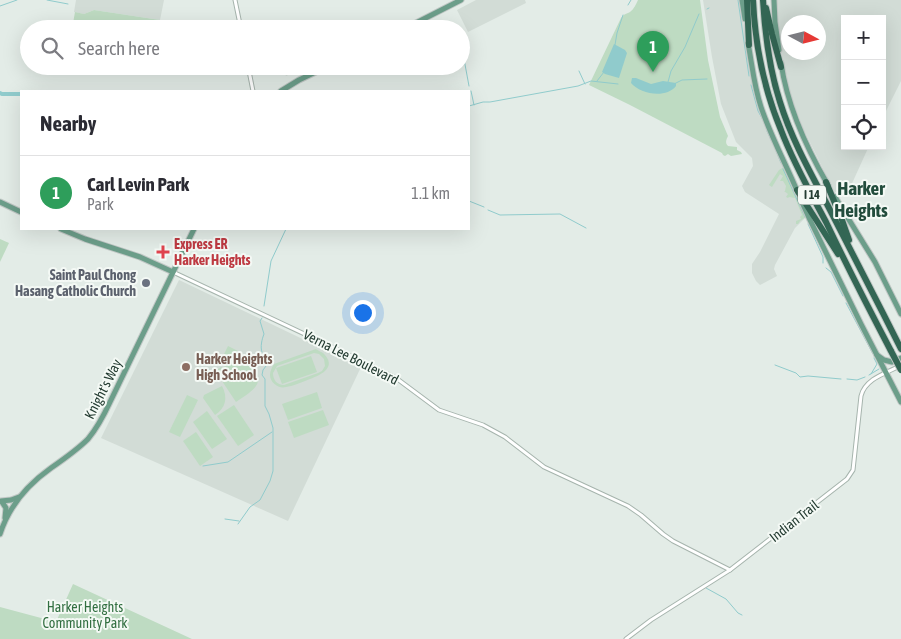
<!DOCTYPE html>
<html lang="en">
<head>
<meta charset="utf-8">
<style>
  :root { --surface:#fff; --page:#f2f2f3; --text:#2b2b33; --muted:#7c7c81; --line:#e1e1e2; --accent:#0f766e }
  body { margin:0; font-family:"Asap Condensed",sans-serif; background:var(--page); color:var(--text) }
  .controls { position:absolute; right:15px; top:15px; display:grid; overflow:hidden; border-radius:0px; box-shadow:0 5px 20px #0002 }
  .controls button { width:45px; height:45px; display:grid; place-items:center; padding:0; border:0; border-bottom:1px solid var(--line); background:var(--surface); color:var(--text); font:25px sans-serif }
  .compass { position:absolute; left:781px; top:15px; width:45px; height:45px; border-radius:50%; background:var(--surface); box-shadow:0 5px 20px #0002; rotate:97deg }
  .you { position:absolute; left:362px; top:312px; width:18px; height:18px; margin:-12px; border:4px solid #fff; border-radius:50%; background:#1a73e8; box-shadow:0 0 0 8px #1a73e833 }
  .badge { display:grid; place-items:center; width:32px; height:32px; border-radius:50%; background:var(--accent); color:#fff; font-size:16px; font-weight:700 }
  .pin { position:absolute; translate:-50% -41px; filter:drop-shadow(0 1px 2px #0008) }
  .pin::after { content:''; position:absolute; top:26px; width:18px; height:15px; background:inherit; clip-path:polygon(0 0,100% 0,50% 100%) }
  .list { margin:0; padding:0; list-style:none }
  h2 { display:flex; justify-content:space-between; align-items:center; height:65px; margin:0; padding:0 20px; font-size:21px }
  h2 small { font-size:16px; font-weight:400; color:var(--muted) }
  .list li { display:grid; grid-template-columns:32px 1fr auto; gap:15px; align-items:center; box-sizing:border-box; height:75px; padding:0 20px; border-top:1px solid var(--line) }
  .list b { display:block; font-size:19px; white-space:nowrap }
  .list p { margin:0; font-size:16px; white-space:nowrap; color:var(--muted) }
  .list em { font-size:16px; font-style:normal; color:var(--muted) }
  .icon { flex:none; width:28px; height:28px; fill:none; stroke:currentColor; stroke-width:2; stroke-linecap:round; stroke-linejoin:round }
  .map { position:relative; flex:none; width:901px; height:639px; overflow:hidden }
  .search { position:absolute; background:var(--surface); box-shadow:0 5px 20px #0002; left:20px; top:20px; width:450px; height:55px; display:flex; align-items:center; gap:12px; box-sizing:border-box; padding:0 18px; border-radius:28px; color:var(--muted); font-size:19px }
  .panel { position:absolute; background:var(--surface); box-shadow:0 5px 20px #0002; left:20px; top:90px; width:450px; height:140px; border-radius:0px }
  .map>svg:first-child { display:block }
  .built { fill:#d2dcd6; fill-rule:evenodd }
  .green { fill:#bedbc2; fill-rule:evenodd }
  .water { fill:#90cbcc }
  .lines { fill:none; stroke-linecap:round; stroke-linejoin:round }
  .stream { stroke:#90cbcc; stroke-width:1 }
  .river { stroke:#90cbcc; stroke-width:4 }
  .minor-casing { stroke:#a6b4ad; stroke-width:5 }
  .major-casing { stroke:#c2c8c6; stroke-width:7 }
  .highway-casing { stroke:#c2c8c6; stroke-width:8 }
  .minor { stroke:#fff; stroke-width:3 }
  .major { stroke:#6c9e8a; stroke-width:5 }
  .highway { stroke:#336654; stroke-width:6 }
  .highway-bridge-casing { stroke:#c2c8c6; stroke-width:8; stroke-linecap:butt }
  .highway-bridge { stroke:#336654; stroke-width:6 }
  .health-dot { fill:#e0444e; stroke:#f4f9f5; stroke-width:2 }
  .worship-dot { fill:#6b7280; stroke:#f4f9f5; stroke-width:2 }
  .education-dot { fill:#8d6e63; stroke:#f4f9f5; stroke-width:2 }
  .labels { text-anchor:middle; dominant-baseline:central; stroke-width:4; stroke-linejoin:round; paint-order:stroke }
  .shield { fill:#f4f9f5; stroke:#62756c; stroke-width:1 }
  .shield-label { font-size:12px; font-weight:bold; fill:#243c32 }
  .health-label { font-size:14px; font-weight:bold; fill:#be3a42; stroke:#f4f9f5; text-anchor:start }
  .worship-label { font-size:14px; font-weight:bold; fill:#5b616d; stroke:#f4f9f5; text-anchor:end }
  .street-label { font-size:14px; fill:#243c32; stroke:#f4f9f5 }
  .education-label { font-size:14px; font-weight:bold; fill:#785e54; stroke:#f4f9f5; text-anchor:start }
  .park-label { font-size:14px; fill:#326f41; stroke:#f4f9f5 }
  .district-label { font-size:19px; font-weight:bold; fill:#224c3c; stroke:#f4f9f5 }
</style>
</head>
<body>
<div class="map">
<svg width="901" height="639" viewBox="0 0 901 639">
  <rect width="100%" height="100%" fill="#e3ece7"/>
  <g class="built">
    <path d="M76 0H164L160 20 94 10 84 14 74 12Z"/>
    <path d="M476 0H525L526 3 468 32 457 10Z"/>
    <path d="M703 0H740L753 83 763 116 806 217 795 228 775 265 774 269 777 276 760 285 756 281 752 273V264L760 252 779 214 745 192 742 186 753 166 752 158 736 142 721 104 712 57Z"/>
    <path d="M775 0H901V81L882 119V19H845V146H869L849 190 844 194H839L834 191 803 128 791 96 781 51ZM788 22H818V52H788Z"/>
    <path d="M281 66H308L286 76Z"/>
    <path d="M179 280 361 367 288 521 101 438Z"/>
  </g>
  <g class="green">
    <path d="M638 0H700L708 60 720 117 728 136C726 140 725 143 728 146L737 147V150L741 152 742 154 731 156 728 154 725 156 723 155 722 153 630 105 589 85 621 18C624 14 626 14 630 12 634 9 636 4 638 0Z"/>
    <path d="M94 10 160 20 159 29H72L75 12 84 14Z"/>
    <path d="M784 167 806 217 800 221 798 224H796V221L801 219 800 217 802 215 795 198 789 197 788 198 786 197 788 194 784 191H785L786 186 783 181H780L783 176 780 174 772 187 769 185 779 170Z"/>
    <path d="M0 239 9 243 0 262Z"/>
    <path d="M228 346 238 351 233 361 223 356Z"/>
    <path d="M316 349C318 351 323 352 325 355 338 370 315 377 305 381 299 383 293 386 286 387 279 389 270 383 270 375 270 371 272 367 274 364ZM314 353 319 354 324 359 325 366 322 371 318 373 284 385C277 385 273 380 273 373L277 366Z"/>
    <path d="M246 354 248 355C264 382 262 385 236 402L220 378 218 379 216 374 217 370 221 367 222 368Z"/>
    <path d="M311 356 317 372 282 384 276 368Z"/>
    <path d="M222 386C228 397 226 408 215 415L203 398 204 395Z"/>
    <path d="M317 392 322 408 288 420 282 404Z"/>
    <path d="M187 395 198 400 180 437 169 432Z"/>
    <path d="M234 405 254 435 238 446 217 416Z"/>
    <path d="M323 410 329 425 294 438 288 422Z"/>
    <path d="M207 411 227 439 212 449 193 422Z"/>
    <path d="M196 432 213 457 200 466 183 441Z"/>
    <path d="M73 584 192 639H0V607L56 622Z"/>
  </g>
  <g class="water">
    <path d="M614 44 625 50 627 53 619 78 605 74 602 72Z"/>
    <path d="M632 78H636L651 84 663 81 676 83V86C666 99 640 94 631 83Z"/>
  </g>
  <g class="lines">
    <g class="stream">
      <path d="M47 0 68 4"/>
      <path d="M738 0 749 76"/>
      <path d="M628 5 631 0"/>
      <path d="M0 6 17 0"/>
      <path d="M707 9 709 8"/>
      <path d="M615 45 617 33 623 15"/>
      <path d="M464 59 469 86"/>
      <path d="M579 71 585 84"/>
      <path d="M597 81 604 72"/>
      <path d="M668 82 671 71 685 47 699 14"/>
      <path d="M674 84 682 80 707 79"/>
      <path d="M751 85 758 111 763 120"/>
      <path d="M471 91 474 105"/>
      <path d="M469 106 483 102H490L578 86 591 81 618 84"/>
      <path d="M767 131 772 142"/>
      <path d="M775 148 781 163"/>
      <path d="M783 169 805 217"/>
      <path d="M469 201 484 207"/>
      <path d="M488 210 500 215 560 214 586 228"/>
      <path d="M808 224 823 257V263"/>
      <path d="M826 268 831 272 843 296"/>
      <path d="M846 303 873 354"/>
      <path d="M264 306 271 261 286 229"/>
      <path d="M262 352C260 347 262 339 264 334L260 321 262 318"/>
      <path d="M775 365 796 373 800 377 808 376 841 379"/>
      <path d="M871 374 877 364 874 358"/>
      <path d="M869 375 879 369"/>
      <path d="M847 379 857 380 865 377"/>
      <path d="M203 466 228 462 272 432"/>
      <path d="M225 519 239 521"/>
      <path d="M238 524 250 507 260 500 270 481 273 471V428L269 414 265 406V379L262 375 263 370 266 366V360L265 357"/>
      <path d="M706 588 726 599 738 613 742 615"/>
    </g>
    <path class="river" d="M0 93 2 94H21"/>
    <defs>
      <g id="minor">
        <path d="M235 0 241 29"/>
        <path d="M248 66 253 91"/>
        <path d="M173 272 349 355 396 378 439 410 483 425 505 437 544 467 628 506 641 515 663 534 673 541 730 570"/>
        <path d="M626 639 651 620 730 570 847 479 853 470 861 396C865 379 886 373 900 366"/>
      </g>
      <g id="major">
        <path d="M742 0 745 19"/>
        <path d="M774 0 775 22 779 50"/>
        <path d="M404 29 461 0"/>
        <path d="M748 43C752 64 754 86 761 107 771 137 786 164 798 193"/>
        <path d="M781 63C787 104 807 149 828 185"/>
        <path d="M281 91 299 80 328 66"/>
        <path d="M835 197 875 262 901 314"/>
        <path d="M801 200 810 220 861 324 901 402"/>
        <path d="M0 202 21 212"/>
        <path d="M61 229 85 239 140 257 173 272"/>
        <path d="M877 355 884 360 892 362 901 358"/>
        <path d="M1 501 11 500 19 497"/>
        <path d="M2 502 6 508 5 518"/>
        <path d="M0 534C9 506 27 485 51 468 64 459 77 450 88 439 97 428 104 415 110 402L194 229"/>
      </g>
      <g id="highway">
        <path d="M747 0 749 45"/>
        <path d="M753 0C755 44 764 89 781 130 793 162 810 192 826 222 847 266 869 309 891 351"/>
        <path d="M763 0C765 34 769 68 780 102 791 138 810 172 828 206 852 253 877 301 901 349"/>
        <path d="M766 8 772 34 781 67"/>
        <path d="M826 182 842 220 849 240"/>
        <path d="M797 190 838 254"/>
      </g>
    </defs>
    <use href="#minor" class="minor-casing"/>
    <use href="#major" class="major-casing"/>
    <use href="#highway" class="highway-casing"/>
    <use href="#minor" class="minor"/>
    <use href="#major" class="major"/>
    <use href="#highway" class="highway"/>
    <defs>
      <path id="highway-bridge" d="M891 351 901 370"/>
    </defs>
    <use href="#highway-bridge" class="highway-bridge-casing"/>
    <use href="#highway-bridge" class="highway-bridge"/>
  </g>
  <path class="health-dot" d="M160.5 244.5h5v5h5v5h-5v5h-5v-5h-5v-5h5z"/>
  <circle class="worship-dot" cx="146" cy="283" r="5"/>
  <circle class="education-dot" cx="186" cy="367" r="5"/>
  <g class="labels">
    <rect class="shield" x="798" y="185.5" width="28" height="19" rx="4"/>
    <g class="shield-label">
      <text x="812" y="195">I 14</text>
    </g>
    <g class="health-label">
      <text x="174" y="244">Express ER<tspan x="174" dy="16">Harker Heights</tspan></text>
    </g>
    <g class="worship-label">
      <text x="136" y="275">Saint Paul Chong<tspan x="136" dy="16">Hasang Catholic Church</tspan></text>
    </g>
    <g class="street-label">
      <text transform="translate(351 357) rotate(27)">Verna Lee Boulevard</text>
      <text transform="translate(103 389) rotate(-63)">Knight's Way</text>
      <text transform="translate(794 521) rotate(-38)">Indian Trail</text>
    </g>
    <g class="education-label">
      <text x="196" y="359">Harker Heights<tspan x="196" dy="16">High School</tspan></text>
    </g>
    <g class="park-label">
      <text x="85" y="607">Harker Heights<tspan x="85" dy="16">Community Park</tspan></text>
    </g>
    <g class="district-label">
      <text x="861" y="188">Harker<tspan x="861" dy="22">Heights</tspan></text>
    </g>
  </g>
</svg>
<div class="controls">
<button>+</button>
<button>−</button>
<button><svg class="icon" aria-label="locate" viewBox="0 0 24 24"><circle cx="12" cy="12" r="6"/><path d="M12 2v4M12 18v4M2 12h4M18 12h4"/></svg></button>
</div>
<svg class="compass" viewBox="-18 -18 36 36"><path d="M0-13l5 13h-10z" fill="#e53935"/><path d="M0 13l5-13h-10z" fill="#7c7c81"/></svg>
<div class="you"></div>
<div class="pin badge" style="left:653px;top:72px;background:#2e9e5b">1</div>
<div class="search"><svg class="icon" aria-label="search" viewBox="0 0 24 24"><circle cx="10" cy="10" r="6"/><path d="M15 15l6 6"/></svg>Search here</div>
<section class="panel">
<h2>Nearby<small></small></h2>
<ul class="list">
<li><span class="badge" style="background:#2e9e5b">1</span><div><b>Carl Levin Park</b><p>Park</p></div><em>1.1 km</em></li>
</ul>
</section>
</div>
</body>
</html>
